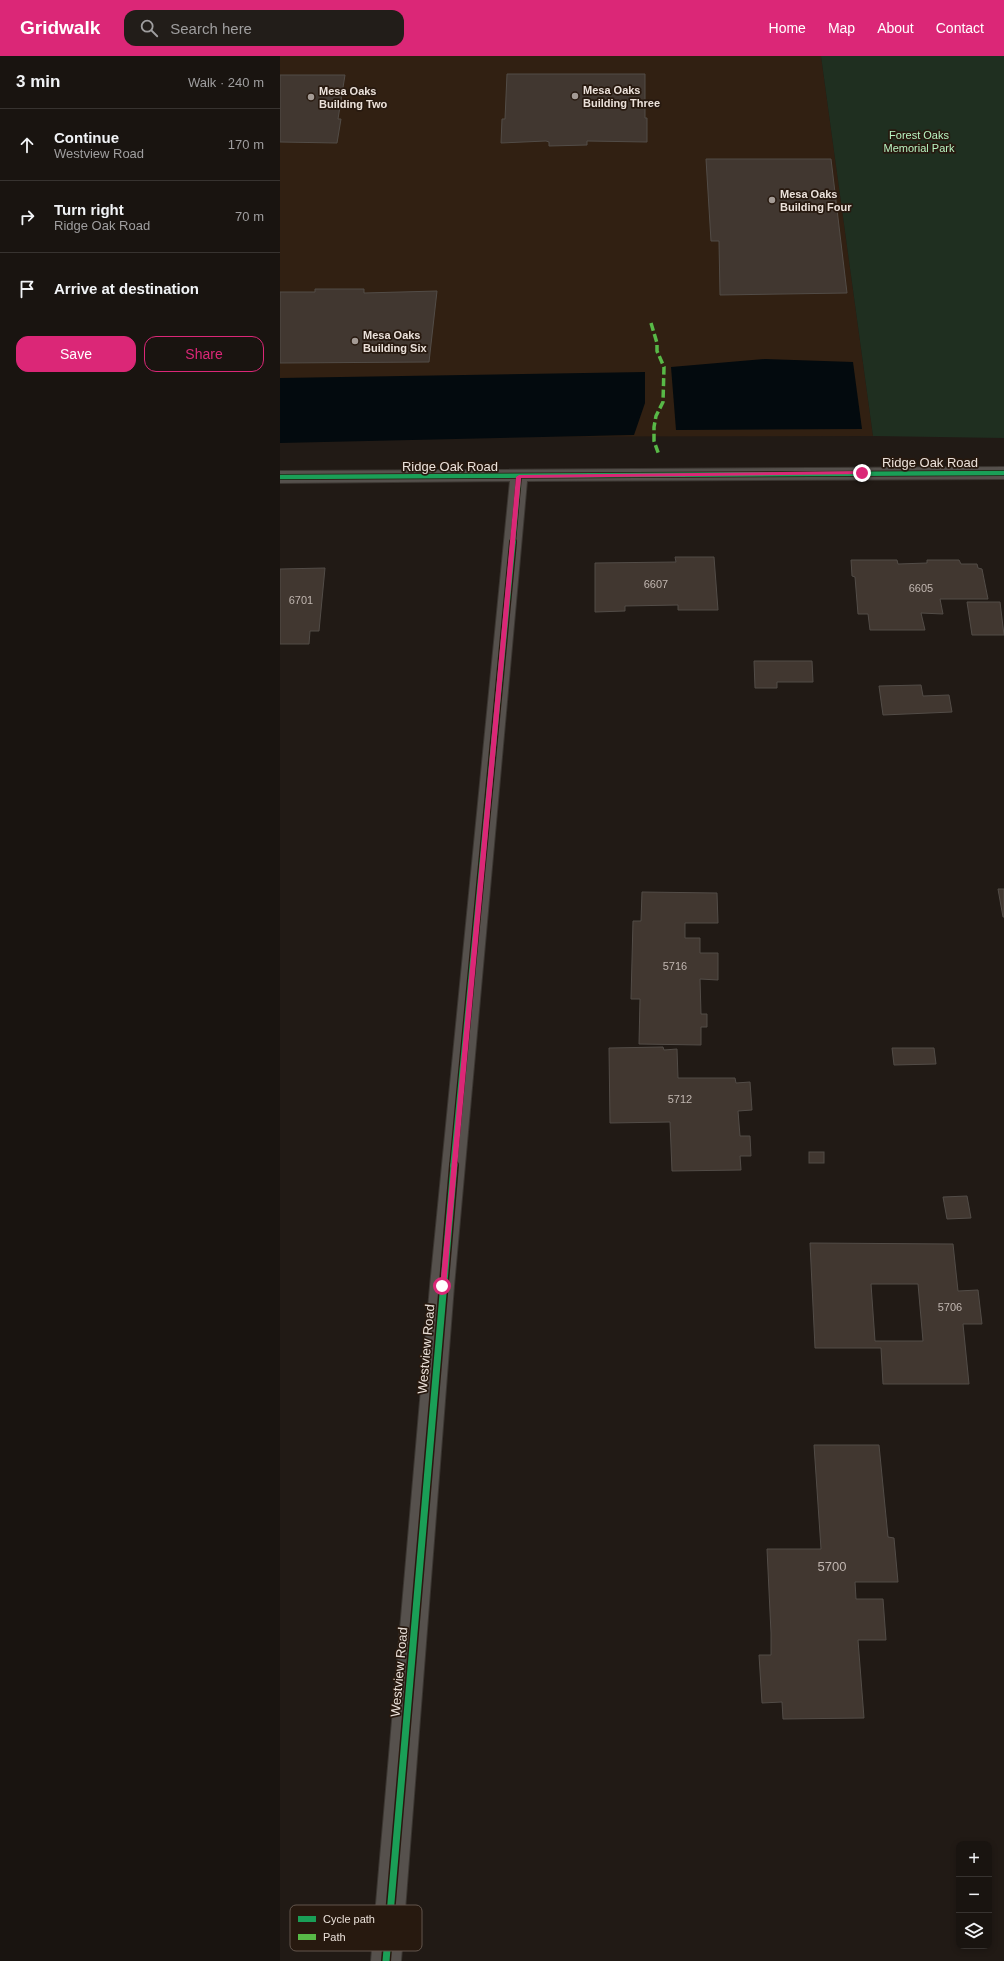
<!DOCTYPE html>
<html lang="en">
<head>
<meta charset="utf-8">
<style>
  :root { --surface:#191410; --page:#221d19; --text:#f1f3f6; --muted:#9f9e9f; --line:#373330; --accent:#db2777 }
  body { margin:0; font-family:Arial,sans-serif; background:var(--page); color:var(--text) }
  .controls { position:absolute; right:12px; bottom:12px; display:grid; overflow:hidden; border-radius:8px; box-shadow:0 2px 6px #0003 }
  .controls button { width:36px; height:36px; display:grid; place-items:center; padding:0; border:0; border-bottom:1px solid var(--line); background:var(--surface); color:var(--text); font:20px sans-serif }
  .stop { position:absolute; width:12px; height:12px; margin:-9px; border:3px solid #db2777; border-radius:50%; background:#fff }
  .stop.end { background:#db2777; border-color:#fff; box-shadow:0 1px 4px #0008 }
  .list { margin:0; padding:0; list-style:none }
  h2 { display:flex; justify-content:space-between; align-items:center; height:52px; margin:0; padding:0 16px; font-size:17px }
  h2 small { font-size:13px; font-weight:400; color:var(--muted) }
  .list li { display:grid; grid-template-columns:26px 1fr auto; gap:12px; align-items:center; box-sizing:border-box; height:72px; padding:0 16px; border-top:1px solid var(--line) }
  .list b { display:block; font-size:15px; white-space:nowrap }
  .list p { margin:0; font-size:13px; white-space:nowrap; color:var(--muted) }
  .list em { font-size:13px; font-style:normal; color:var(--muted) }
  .actions { display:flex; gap:8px; padding:12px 16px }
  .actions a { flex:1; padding:9px 0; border:1px solid var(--accent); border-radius:12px; text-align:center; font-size:14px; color:var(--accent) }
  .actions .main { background:var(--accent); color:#fff }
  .icon { flex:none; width:22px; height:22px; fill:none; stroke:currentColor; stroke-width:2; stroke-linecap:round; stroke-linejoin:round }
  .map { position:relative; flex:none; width:724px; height:1905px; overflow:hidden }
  header { display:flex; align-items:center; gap:24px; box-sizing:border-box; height:56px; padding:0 20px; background:var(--accent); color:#fff }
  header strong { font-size:19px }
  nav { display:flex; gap:22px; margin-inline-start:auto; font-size:14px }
  .search { width:280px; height:36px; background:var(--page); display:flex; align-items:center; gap:10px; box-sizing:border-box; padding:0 14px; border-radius:12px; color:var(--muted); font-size:15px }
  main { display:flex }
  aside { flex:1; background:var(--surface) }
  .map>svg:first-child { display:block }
  .built { fill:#312012 }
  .green { fill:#1f2f20 }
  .water { fill:#030a0e }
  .building { fill:#413730; stroke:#524c47; fill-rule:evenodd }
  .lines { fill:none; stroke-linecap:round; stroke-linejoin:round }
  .minor-casing { stroke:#3b3631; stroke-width:2 }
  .minor { fill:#56514d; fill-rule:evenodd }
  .quiet { stroke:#58b947; stroke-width:3.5; stroke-dasharray:8 3.5; stroke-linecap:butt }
  .cycleway-far2-casing { stroke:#27190f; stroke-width:6 }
  .cycleway-far1-casing { stroke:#27190f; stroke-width:8 }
  .cycleway-casing { stroke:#27190f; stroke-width:10 }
  .cycleway-far2 { stroke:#1a9f57; stroke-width:4.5 }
  .cycleway-far1 { stroke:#1a9f57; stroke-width:5.5 }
  .cycleway { stroke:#1a9f57; stroke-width:7 }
  .route { fill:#db2777 }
  .poi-dot { fill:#a49b95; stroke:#27190f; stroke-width:1.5 }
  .labels { text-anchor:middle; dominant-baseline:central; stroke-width:3.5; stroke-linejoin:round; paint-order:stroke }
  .far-poi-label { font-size:11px; font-weight:bold; fill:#ebe1da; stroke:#27190f; text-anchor:start }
  .far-park-label { font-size:11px; fill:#b8f3c1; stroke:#27190f }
  .number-label { font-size:11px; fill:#c0b6b0 }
  .street-label { font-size:13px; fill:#ebe1da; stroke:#27190f }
  .near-number-label { font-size:13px; fill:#c0b6b0 }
  .key { fill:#27190f; stroke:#62554c; stroke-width:1 }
  .key-label { font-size:11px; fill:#ebe1da }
</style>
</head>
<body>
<header>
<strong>Gridwalk</strong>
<div class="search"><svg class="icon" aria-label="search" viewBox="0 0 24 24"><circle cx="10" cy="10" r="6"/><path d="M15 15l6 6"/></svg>Search here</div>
<nav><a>Home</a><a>Map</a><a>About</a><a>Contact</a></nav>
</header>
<main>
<aside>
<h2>3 min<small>Walk · 240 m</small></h2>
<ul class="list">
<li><svg class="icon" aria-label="ahead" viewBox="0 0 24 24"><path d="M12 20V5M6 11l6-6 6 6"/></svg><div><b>Continue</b><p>Westview Road</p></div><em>170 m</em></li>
<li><svg class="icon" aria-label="right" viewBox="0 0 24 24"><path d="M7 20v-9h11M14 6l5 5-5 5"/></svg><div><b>Turn right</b><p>Ridge Oak Road</p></div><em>70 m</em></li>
<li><svg class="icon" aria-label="arrive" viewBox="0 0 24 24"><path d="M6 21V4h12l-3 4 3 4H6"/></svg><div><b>Arrive at destination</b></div></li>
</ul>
<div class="actions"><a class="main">Save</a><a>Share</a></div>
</aside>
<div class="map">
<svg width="724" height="1905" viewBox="0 0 724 1905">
  <rect width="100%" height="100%" fill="#211a15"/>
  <path class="built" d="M0 0H541L593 380 0 381Z"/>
  <path class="green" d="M541 0H724V382L593 380Z"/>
  <g class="water">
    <path d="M485 303 573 306 582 373 396 374 391 311Z"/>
    <path d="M365 316V347L354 379 0 387V322Z"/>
  </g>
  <g class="building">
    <path d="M227 18H365V62H367V86L307 85V89L269 90V86L266 85 221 87 222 63H225Z"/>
    <path d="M0 19H65L58 63H61L57 87 0 86Z"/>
    <path d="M426 103H551L567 237 440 239 439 185H431Z"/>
    <path d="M35 233H84V237L157 235 149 306 0 307V236H35Z"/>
    <path d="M395 501H434L438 554H398V549L345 550V555L315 556V507L396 506Z"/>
    <path d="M571 504H617L618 508 647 507V504H679L681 508H697L698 512 702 513 708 543H660L663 558 641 557 645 574H590L588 558H578L575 521 572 520Z"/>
    <path d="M45 512 39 575H30L29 588H0V513Z"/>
    <path d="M687 546H720L724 579H692Z"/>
    <path d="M474 605H532L533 626H497V632H475Z"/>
    <path d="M641 629 643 640 669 639 672 656 603 659 599 630Z"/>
    <path d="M718 833H724V861H723Z"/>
    <path d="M362 836 437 837 438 867H405V882H420V897H438V924L420 923 421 958H427V971H421V989L359 988 360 943H351L353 865H361Z"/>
    <path d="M383 991 384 994 397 993 398 1022H455L456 1027 470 1026 472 1054 458 1055 460 1080H470L471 1100H460L461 1114 392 1115 390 1066 330 1067 329 992Z"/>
    <path d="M612 992H654L656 1008 614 1009Z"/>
    <rect x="529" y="1096" width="15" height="11"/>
    <path d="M687 1140 691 1162 667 1163 663 1141Z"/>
    <path d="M530 1187 673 1188 678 1235 698 1234 702 1268H683L689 1328H603L601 1292H535ZM591 1228H638L643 1285H595Z"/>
    <path d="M534 1389H599L608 1481 614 1482 618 1526H575L576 1543H603L606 1584H578L584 1662 503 1663 502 1646 482 1647 479 1599H491V1577L487 1493H541Z"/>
  </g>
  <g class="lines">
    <defs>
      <path id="minor" d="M724 411V423L247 425 174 1230 121 1905H91L150 1230 230 425 0 427V415Z"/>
    </defs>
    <use href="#minor" class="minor-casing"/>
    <use href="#minor" class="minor"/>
    <path class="quiet" d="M371 267 377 287V295L384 311 383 346 376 360 374 371V385L379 399"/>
    <defs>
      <g id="cycleway-far2">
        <path d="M0 421 724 417"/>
        <path d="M233 487 239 421"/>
      </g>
      <path id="cycleway-far1" d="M173 1110 233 486"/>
      <path id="cycleway" d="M106 1905 174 1109"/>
    </defs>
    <use href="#cycleway-far2" class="cycleway-far2-casing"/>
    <use href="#cycleway-far1" class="cycleway-far1-casing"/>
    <use href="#cycleway" class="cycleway-casing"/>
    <use href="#cycleway-far2" class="cycleway-far2"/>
    <use href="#cycleway-far1" class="cycleway-far1"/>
    <use href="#cycleway" class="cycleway"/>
  </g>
  <path class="route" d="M582 415 584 418 241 422 166 1230 162 1233 160 1232 236 421 239 419Z"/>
  <g class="poi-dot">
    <circle cx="295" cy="40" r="4"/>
    <circle cx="31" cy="41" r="4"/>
    <circle cx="492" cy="144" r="4"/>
    <circle cx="75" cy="285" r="4"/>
  </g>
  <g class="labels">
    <g class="far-poi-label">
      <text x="303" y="34">Mesa Oaks<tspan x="303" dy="13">Building Three</tspan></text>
      <text x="39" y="35">Mesa Oaks<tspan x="39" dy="13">Building Two</tspan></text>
      <text x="500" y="138">Mesa Oaks<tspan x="500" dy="13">Building Four</tspan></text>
      <text x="83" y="279">Mesa Oaks<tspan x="83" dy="13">Building Six</tspan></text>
    </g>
    <g class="far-park-label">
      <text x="639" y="79">Forest Oaks<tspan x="639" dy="13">Memorial Park</tspan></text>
    </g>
    <g class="number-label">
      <text x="376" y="528">6607</text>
      <text x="641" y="532">6605</text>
      <text x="21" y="544">6701</text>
      <text x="395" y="910">5716</text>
      <text x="400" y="1043">5712</text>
      <text x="670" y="1251">5706</text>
    </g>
    <g class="street-label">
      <text x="650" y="406">Ridge Oak Road</text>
      <text x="170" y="410">Ridge Oak Road</text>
      <text transform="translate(146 1293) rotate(-85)">Westview Road</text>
      <text transform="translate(119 1616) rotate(-85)">Westview Road</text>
    </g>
    <g class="near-number-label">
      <text x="552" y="1510">5700</text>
    </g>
  </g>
  <rect x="10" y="1849" width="132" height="46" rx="6" class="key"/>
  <rect x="18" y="1860" width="18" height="6" fill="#1a9f57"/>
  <rect x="18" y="1878" width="18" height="6" fill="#58b947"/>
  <g class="key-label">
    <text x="43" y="1867">Cycle path</text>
    <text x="43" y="1885">Path</text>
  </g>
</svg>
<div class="controls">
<button>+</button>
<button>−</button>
<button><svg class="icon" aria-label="layers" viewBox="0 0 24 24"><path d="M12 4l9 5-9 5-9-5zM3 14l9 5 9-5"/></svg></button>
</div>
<div class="stop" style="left:162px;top:1230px"></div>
<div class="stop end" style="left:582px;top:417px"></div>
</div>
</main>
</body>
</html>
